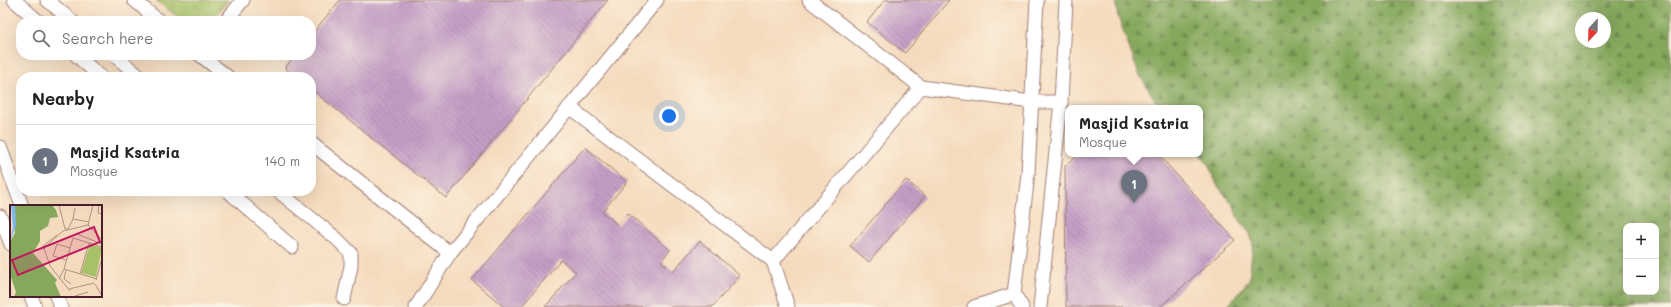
<!DOCTYPE html>
<html lang="en">
<head>
<meta charset="utf-8">
<style>
  :root { --surface:#fff; --page:#f2f2f2; --text:#222; --muted:#767676; --line:#e0e0e0; --accent:#b5179e }
  body { margin:0; font-family:Mali,sans-serif; background:var(--page); color:var(--text) }
  .controls { position:absolute; right:12px; bottom:12px; display:grid; overflow:hidden; border-radius:8px; box-shadow:0 4px 16px #0002 }
  .controls button { width:36px; height:36px; display:grid; place-items:center; padding:0; border:0; border-bottom:1px solid var(--line); background:var(--surface); color:var(--text); font:20px sans-serif }
  .compass { position:absolute; left:1575px; top:12px; width:36px; height:36px; border-radius:50%; background:var(--surface); box-shadow:0 4px 16px #0002; rotate:202deg }
  .you { position:absolute; left:669px; top:116px; width:14px; height:14px; margin:-10px; border:3px solid #fff; border-radius:50%; background:#1a73e8; box-shadow:0 0 0 6px #1a73e833 }
  .badge { display:grid; place-items:center; width:26px; height:26px; border-radius:50%; background:var(--accent); color:#fff; font-size:13px; font-weight:700 }
  .pin { position:absolute; translate:-50% -33px; filter:drop-shadow(0 1px 2px #0008) }
  .pin::after { content:''; position:absolute; top:21px; width:14px; height:12px; background:inherit; clip-path:polygon(0 0,100% 0,50% 100%) }
  .popup { position:absolute; left:1065px; top:105px; width:138px; height:52px; box-sizing:border-box; display:grid; place-content:center; border-radius:8px; background:var(--surface); filter:drop-shadow(0 1px 3px #0005); font-size:13px; white-space:nowrap; color:var(--muted) }
  .popup b { font-size:15px; color:var(--text) }
  .popup::after { content:''; position:absolute; left:50%; top:100%; margin-left:-8px; border:8px solid transparent; border-top-color:var(--surface) }
  .list { margin:0; padding:0; list-style:none }
  h2 { display:flex; justify-content:space-between; align-items:center; height:52px; margin:0; padding:0 16px; font-size:17px }
  h2 small { font-size:13px; font-weight:400; color:var(--muted) }
  .list li { display:grid; grid-template-columns:26px 1fr auto; gap:12px; align-items:center; box-sizing:border-box; height:72px; padding:0 16px; border-top:1px solid var(--line) }
  .list b { display:block; font-size:15px; white-space:nowrap }
  .list p { margin:0; font-size:13px; white-space:nowrap; color:var(--muted) }
  .list em { font-size:13px; font-style:normal; color:var(--muted) }
  .icon { flex:none; width:22px; height:22px; fill:none; stroke:currentColor; stroke-width:2; stroke-linecap:round; stroke-linejoin:round }
  .map { position:relative; flex:none; width:1671px; height:307px; overflow:hidden }
  .search { position:absolute; background:var(--surface); box-shadow:0 4px 16px #0002; left:16px; top:16px; width:300px; height:44px; display:flex; align-items:center; gap:10px; box-sizing:border-box; padding:0 14px; border-radius:16px; color:var(--muted); font-size:15px }
  .panel { position:absolute; background:var(--surface); box-shadow:0 4px 16px #0002; left:16px; top:72px; width:300px; height:124px; border-radius:16px }
  .map>svg:first-child { display:block }
  .grass { fill:url(#grass-tufts); stroke:#78704a }
  .forest { fill:url(#forest-firs); stroke:#686444; fill-rule:evenodd }
  .building { fill:url(#building-back-hatch) }
  .lines { fill:none; stroke-linecap:round; stroke-linejoin:round }
  .service-casing { stroke:#a07d74; stroke-width:15 }
  .service { stroke:#fff; stroke-width:13 }
  .inset-road { fill:none; stroke:#b19083; stroke-width:1 }
  .view { fill:#c2185b; fill-opacity:0.15; stroke:#c2185b; stroke-width:2 }
  .inset-edge { fill:none; stroke:#4a1f2b; stroke-width:2 }
</style>
</head>
<body>
<div class="map">
<svg width="1671" height="307" viewBox="0 0 1671 307">
  <defs>
    <pattern id="grass-tufts" width="24" height="20" patternUnits="userSpaceOnUse"><rect width="24" height="20" fill="#a7c269"/><path d="M3 7l-1-3M5 7V3M7 7l1-3M15 17l-1-3M17 17v-4M19 17l1-3" fill="none" stroke="#91a65b"/></pattern>
    <pattern id="forest-firs" width="22" height="20" patternUnits="userSpaceOnUse"><rect width="22" height="20" fill="#85a85d"/><path d="M5 1l3.5 6h-7zM16 11l3.5 6h-7z" fill="#6f884d"/></pattern>
    <pattern id="building-back-hatch" width="6" height="6" patternUnits="userSpaceOnUse"><rect width="6" height="6" fill="#c49ec6"/><path d="M-1 5l2 2M0 0l6 6M5-1l2 2" fill="none" stroke="#a180a1"/></pattern>
  </defs>
  <rect width="100%" height="100%" fill="#fcf5e5"/>
  <filter id="ink" filterUnits="userSpaceOnUse"><feTurbulence type="fractalNoise" baseFrequency=".025" numOctaves="2"/><feDisplacementMap in="SourceGraphic" scale="8" xChannelSelector="R" yChannelSelector="G"/><feConvolveMatrix kernelMatrix="1 2 1 2 8 2 1 2 1" color-interpolation-filters="sRGB"/></filter>
  <filter id="wash" filterUnits="userSpaceOnUse"><feTurbulence type="fractalNoise" baseFrequency=".012" numOctaves="4" result="noise"/><feDisplacementMap in="SourceGraphic" scale="16" xChannelSelector="R" yChannelSelector="G"/><feGaussianBlur stdDeviation="0.9" result="paint"/><feColorMatrix in="noise" values="0 0 0 0 0 0 0 0 0 0 0 0 0 0 0 0 0 1.4 0 .05"/><feComposite in="paint" operator="in"/></filter>
  <g filter="url(#wash)">
    <rect width="100%" height="100%" fill="#f5dbbe"/>
    <path class="grass" d="M156 0H228L211 21H183Z"/>
    <path class="forest" d="M1115 0H1671V307H1227L1249 280 1253 244 1250 234 1237 216 1234 206 1217 185 1207 162 1199 154H1200V108H1160L1139 74 1118 17ZM1581 18H1605V42H1581ZM1626 226H1656V292H1626Z"/>
    <g id="blocks">
      <g class="building">
        <path d="M340 0H608L446 198 311 89V77H296L285 68 295 55H311V35Z"/>
        <path d="M885 0H949L905 53 867 22Z"/>
        <path d="M585 147 627 182 602 212 618 225 628 213 670 250 661 261 673 271 700 241 740 276 712 307H545L576 272 561 260 521 307H504L472 280Z"/>
        <path d="M1080 154H1158L1235 240 1160 307H1066L1065 166Z"/>
        <path d="M906 180 925 196 869 262 850 246Z"/>
      </g>
    </g>
  </g>
  <g filter="url(#ink)">
    <use href="#blocks" fill-opacity="0" stroke="#a07d74" stroke-width="1"/>
    <g class="lines">
      <defs>
        <g id="service">
          <path d="M14 0 38 21"/>
          <path d="M47 0 72 21"/>
          <path d="M134 0 159 21"/>
          <path d="M226 21 243 0"/>
          <path d="M76 55 101 77"/>
          <path d="M114 55 140 77"/>
          <path d="M200 55 228 77"/>
          <path d="M921 87 1031 102H1061"/>
          <path d="M569 107 773 261 921 87 809 0"/>
          <path d="M311 143 450 253 657 0"/>
          <path d="M0 147 22 206"/>
          <path d="M228 191 292 247"/>
          <path d="M278 191 337 239 351 253V266L344 299"/>
          <path d="M0 216 11 244"/>
          <path d="M773 261 788 307"/>
          <path d="M1014 294 1022 307"/>
          <path d="M31 296 35 307"/>
          <path d="M56 296 61 307"/>
          <path d="M416 307 450 253"/>
          <path d="M974 307 1014 294 1028 174 1037 0"/>
          <path d="M1040 307 1061 102 1066 0"/>
        </g>
      </defs>
      <use href="#service" class="service-casing"/>
      <use href="#service" class="service"/>
    </g>
  </g>
  <g transform="translate(10 205)">
    <rect width="92" height="92" fill="#f5dbbe"/>
    <path d="M80 39 92 43 86 72 71 68Z" fill="#a7c269"/>
    <path d="M5 0H42L46 5 48 12 40 13 38 21 30 26V36L23 48 47 75 45 78 51 92H4L6 87 0 69V37L5 28Z" fill="#85a85d"/>
    <path d="M1 0H5L6 21 0 37 3 22Z" fill="#7eb6ee"/>
    <path class="inset-road" d="M49 0 55 24H58M89 0 88 8 92 9M63 14 79 17M78 20 83 0M58 24 63 14 65 3M67 29 92 39M34 45 33 41 47 30M56 55 43 51 47 39 60 43M54 64 63 33 92 42M56 65 54 74 61 79M70 69 79 38M49 74 54 64 87 74M86 75 92 53M85 79 92 91M59 84 84 78M60 86 40 61 34 43 53 26 78 20 92 35M65 91 78 87"/>
    <path class="view" d="M84 22 90 37 8 70 2 55Z"/>
    <rect width="92" height="92" class="inset-edge"/>
  </g>
</svg>
<div class="controls">
<button>+</button>
<button>−</button>
</div>
<svg class="compass" viewBox="-18 -18 36 36"><path d="M0-13l5 13h-10z" fill="#e53935"/><path d="M0 13l5-13h-10z" fill="#767676"/></svg>
<div class="you"></div>
<div class="pin badge" style="left:1134px;top:203px;background:#6b7280">1</div>
<div class="popup"><b>Masjid Ksatria</b>Mosque</div>
<div class="search"><svg class="icon" aria-label="search" viewBox="0 0 24 24"><circle cx="10" cy="10" r="6"/><path d="M15 15l6 6"/></svg>Search here</div>
<section class="panel">
<h2>Nearby<small></small></h2>
<ul class="list">
<li><span class="badge" style="background:#6b7280">1</span><div><b>Masjid Ksatria</b><p>Mosque</p></div><em>140 m</em></li>
</ul>
</section>
</div>
</body>
</html>
